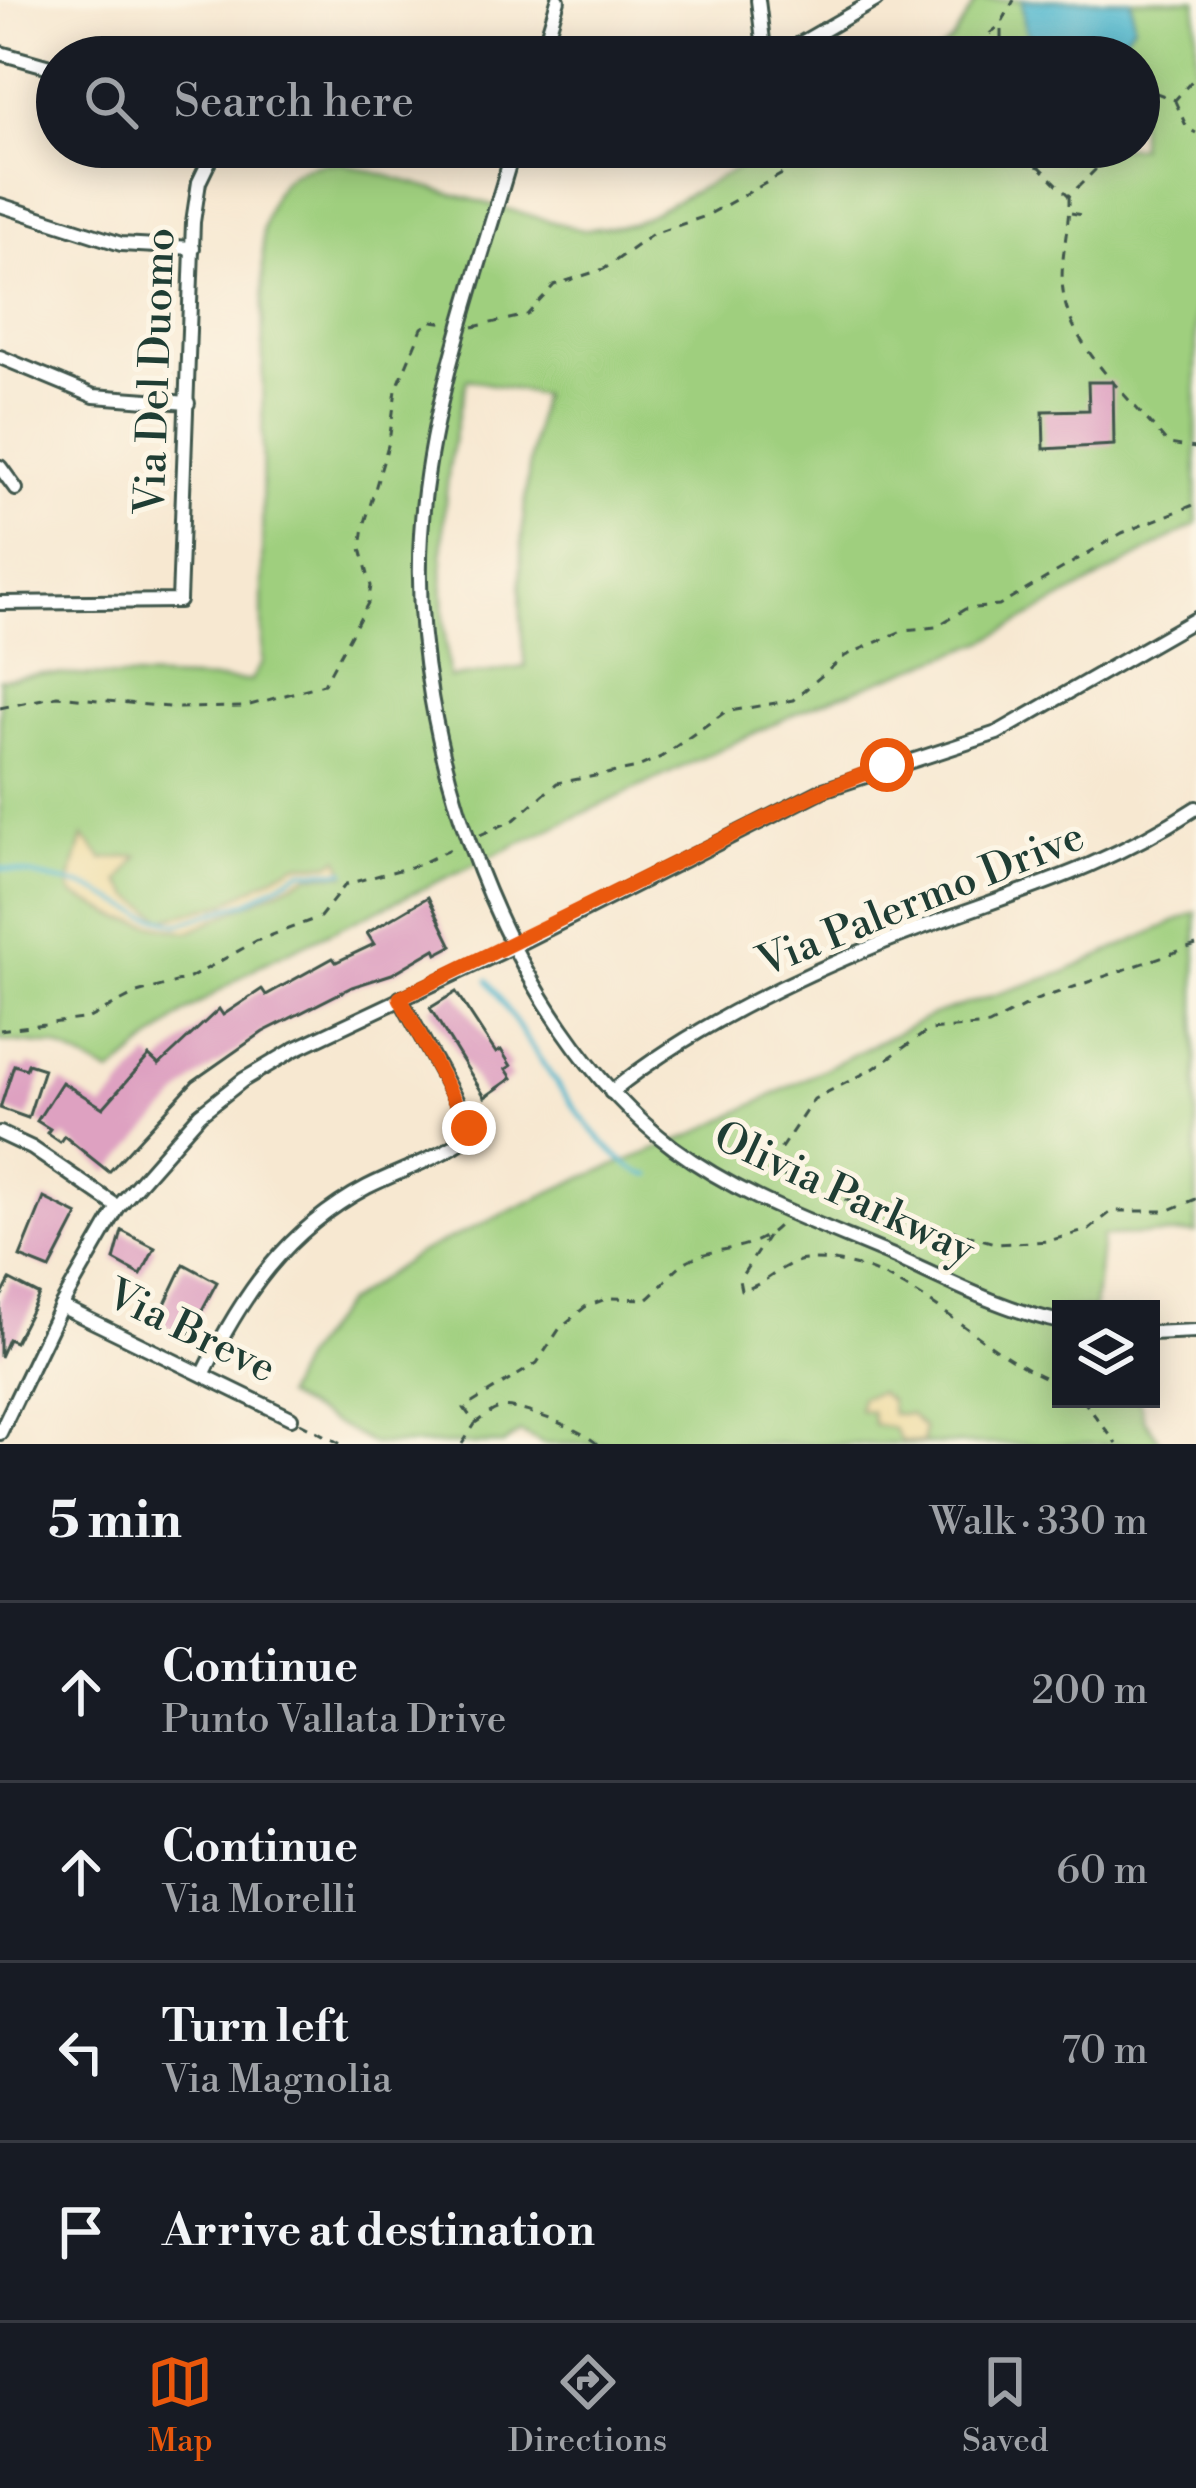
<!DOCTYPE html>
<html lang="en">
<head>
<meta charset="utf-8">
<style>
  :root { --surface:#171b24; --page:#242831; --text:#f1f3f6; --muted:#9ea1a6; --line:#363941; --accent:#ea580c }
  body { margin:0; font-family:"Libre Bodoni",serif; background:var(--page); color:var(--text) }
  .controls { position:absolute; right:36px; bottom:36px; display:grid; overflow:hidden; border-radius:0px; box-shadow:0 6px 30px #0003 }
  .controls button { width:108px; height:108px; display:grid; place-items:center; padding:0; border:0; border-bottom:3px solid var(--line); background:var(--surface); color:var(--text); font:60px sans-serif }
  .stop { position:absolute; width:36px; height:36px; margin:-27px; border:9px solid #ea580c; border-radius:50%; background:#fff }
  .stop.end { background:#ea580c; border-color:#fff; box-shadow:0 3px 12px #0008 }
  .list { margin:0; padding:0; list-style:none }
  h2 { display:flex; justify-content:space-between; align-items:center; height:156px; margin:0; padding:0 48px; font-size:51px }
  h2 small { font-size:39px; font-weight:400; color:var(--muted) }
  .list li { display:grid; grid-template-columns:78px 1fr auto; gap:36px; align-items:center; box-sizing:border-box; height:180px; padding:0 48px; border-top:3px solid var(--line) }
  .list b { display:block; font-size:45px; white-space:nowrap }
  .list p { margin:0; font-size:39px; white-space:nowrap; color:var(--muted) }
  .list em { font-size:39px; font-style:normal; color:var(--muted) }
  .icon { flex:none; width:66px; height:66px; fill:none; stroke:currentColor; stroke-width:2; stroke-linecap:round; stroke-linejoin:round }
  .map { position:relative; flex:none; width:1196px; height:1444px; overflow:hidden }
  .search { position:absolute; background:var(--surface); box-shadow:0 6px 30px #0003; left:36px; right:36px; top:36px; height:132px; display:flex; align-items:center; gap:30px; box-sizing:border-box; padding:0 42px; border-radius:66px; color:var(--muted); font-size:45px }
  .sheet { height:876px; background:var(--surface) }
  nav { display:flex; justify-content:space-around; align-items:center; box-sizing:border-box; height:168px; border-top:3px solid var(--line); background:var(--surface); font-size:33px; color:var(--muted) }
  nav a { display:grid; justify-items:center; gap:6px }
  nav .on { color:var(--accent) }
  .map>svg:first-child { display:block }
  .green { fill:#9fcf7e; stroke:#5f8659; stroke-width:3; fill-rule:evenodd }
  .sand { fill:#eeda9e; stroke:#868c69; stroke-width:3 }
  .water { fill:#50b7ce; stroke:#387a81; stroke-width:3 }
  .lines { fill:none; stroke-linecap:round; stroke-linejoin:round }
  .stream { stroke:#50b7ce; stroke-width:4.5 }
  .building { fill:#dea1c1 }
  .minor-casing { stroke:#3f574c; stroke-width:18 }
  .path { stroke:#3f574c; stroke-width:3; stroke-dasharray:9 9; stroke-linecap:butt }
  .minor { stroke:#fff; stroke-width:12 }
  .route { stroke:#ea580c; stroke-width:15 }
  .labels { text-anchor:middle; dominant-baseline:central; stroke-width:10; stroke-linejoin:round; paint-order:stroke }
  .street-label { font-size:42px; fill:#1f3d34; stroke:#fcf5e5 }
</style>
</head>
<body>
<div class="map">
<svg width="1196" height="1444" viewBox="0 0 1196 1444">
  <rect width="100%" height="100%" fill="#fcf5e5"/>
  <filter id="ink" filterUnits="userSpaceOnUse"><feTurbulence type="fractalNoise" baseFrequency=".00833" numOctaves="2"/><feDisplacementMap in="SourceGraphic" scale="24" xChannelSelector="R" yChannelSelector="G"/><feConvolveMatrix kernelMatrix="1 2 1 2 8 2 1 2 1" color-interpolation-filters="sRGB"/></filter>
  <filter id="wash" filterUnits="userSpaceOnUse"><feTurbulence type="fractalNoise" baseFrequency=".004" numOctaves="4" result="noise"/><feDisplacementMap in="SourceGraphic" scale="48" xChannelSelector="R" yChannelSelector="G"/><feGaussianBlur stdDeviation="2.7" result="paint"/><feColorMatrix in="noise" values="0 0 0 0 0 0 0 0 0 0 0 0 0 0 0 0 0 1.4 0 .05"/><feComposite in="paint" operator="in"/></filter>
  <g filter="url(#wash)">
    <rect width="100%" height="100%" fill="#f7e8d1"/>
    <g class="green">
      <path d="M977 0H1196V524L986 641 814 705 258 966 184 1013 111 1074 56 1046 0 1041V679L40 674 250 681 262 663 263 231C271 184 292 162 341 163L582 230 632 224 778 147H1139V57H932L952 41ZM467 379 541 395C524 486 514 575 525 667L449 678C437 574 440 480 467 379Z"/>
      <path d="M1196 912V1233L1102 1236 1094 1309H1061V1399H1139L1144 1419 1162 1444H544L520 1432 503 1444H373L284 1396 302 1359 344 1304 415 1255 575 1181 691 1136 933 1015 1060 974Z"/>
    </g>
    <g class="sand">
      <path d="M83 836 103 859 138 856 120 882 132 897 164 919 226 903 296 864H329L339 858 346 874 310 875 188 932 123 919 72 894 69 884Z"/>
      <path d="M879 1392 890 1400 892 1414H910L924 1428 923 1443 901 1441 893 1428 874 1425 871 1411 859 1410 861 1397Z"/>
    </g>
    <path class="water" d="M1022 0H1131L1134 25 1105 57H1046L1025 30Z"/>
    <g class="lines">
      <g class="stream">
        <path d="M0 868 88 887 144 915 179 924 247 902 301 871H345"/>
        <path d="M488 980C515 1020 606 1174 651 1175"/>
      </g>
    </g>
    <g id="blocks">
      <g class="building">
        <path d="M1088 382H1113L1114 445 1044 449 1043 411 1089 410Z"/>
        <path d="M428 897 452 946 437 954 435 949 392 974 352 987 263 1032 193 1081 109 1172 64 1136 60 1142 47 1133 50 1129 37 1121 62 1082 103 1108 149 1056 159 1065 219 1009 223 1015 262 989 266 995 333 958 336 962 374 944 367 933Z"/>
        <path d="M456 992 496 1053 501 1050 511 1066 506 1069 512 1078 485 1097 430 1008Z"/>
        <path d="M28 1064 44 1069 28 1118 0 1108 14 1065 26 1069Z"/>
        <path d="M44 1198 78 1215 50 1269 20 1257Z"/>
        <path d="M122 1231 155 1248 141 1275 114 1260Z"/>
        <path d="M184 1264 217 1282 187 1338 157 1321Z"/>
        <path d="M10 1280 39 1295 15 1342 8 1339 0 1357V1299Z"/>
      </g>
    </g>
  </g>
  <g filter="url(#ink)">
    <use href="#blocks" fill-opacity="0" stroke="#3f574c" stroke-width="3"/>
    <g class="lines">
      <defs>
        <g id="minor">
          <path d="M758 0 765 57"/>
          <path d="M0 53 57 69"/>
          <path d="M541 57 558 0"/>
          <path d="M777 57 876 0"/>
          <path d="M514 147C478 274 429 401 421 534 408 738 506 1023 674 1148 737 1195 813 1222 884 1252 941 1277 1000 1310 1061 1322"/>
          <path d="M571 147 594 153 620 147"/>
          <path d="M0 205 121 244 193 248"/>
          <path d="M0 357 94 396 188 403"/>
          <path d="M0 467 16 489"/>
          <path d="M0 603 179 601 193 222 199 182 216 147"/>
          <path d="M611 1092C690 1028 790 980 884 942 995 897 1093 876 1196 808"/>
          <path d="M0 1133 32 1148 118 1207"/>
          <path d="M61 1306 291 1418"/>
          <path d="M1151 1333 1196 1331"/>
          <path d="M203 1375C241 1296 286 1230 367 1187 400 1170 438 1159 468 1137L467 1120 400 998"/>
          <path d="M0 1433 61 1306 118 1207 200 1114 243 1080 295 1049 516 945 823 790 997 733 1196 619"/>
        </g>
      </defs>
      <use href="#minor" class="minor-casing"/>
      <g class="path">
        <path d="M962 57 999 26"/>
        <path d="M1001 57V24L1014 0"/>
        <path d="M1139 97 1154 92 1175 100 1196 76"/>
        <path d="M1175 101 1187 128 1196 133"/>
        <path d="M967 147 1040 167"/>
        <path d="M1042 147 1040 167 1069 196 1095 170 1102 147"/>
        <path d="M1069 196C1070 228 1059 260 1063 291 1069 348 1133 400 1168 444L1196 448"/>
        <path d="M1071 213 1082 215"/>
        <path d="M473 327 527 315 554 285 604 269 653 234 706 216 784 173 818 147"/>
        <path d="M0 708 57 696 179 708 243 707 324 684 368 603 371 586 361 548 364 526 389 442 396 390 422 328 432 321 446 323"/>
        <path d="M480 835 514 820 557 783 633 769 661 757 725 712 793 700 845 656 904 630 936 627 965 609 999 606 1122 533 1196 504"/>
        <path d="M1196 945 1036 1000 989 1025 929 1030 873 1069 814 1099 773 1160 780 1174 811 1190 998 1244 1048 1241 1089 1230 1112 1211H1167L1196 1199"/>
        <path d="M0 1030 89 1018 137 993 190 978 256 941 320 917 346 884 418 865 455 847"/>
        <path d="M768 1236 739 1280 741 1290C765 1287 782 1261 807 1260 910 1256 972 1352 1061 1384"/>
        <path d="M1082 1399 1117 1444"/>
        <path d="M300 1423 341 1444"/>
        <path d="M462 1444 475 1424"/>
        <path d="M597 1444C583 1430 519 1404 500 1408 491 1410 483 1418 475 1423L464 1408 537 1363 560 1328 585 1307 608 1298 648 1299C664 1286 672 1268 691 1259 721 1245 754 1253 781 1223"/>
      </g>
      <use href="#minor" class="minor"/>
    </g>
  </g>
  <g class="lines" filter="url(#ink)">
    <path class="route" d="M469 1128 400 998 823 790 887 765"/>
  </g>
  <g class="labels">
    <g class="street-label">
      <text transform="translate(156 371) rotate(-88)">Via Del Duomo</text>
      <text transform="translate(921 900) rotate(-22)">Via Palermo Drive</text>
      <text transform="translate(844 1194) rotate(25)">Olivia Parkway</text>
      <text transform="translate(191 1332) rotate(26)">Via Breve</text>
    </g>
  </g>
</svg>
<div class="controls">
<button><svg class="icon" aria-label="layers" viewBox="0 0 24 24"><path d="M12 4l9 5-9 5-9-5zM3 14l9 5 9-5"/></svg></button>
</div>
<div class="stop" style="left:887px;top:765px"></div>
<div class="stop end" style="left:469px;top:1128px"></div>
<div class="search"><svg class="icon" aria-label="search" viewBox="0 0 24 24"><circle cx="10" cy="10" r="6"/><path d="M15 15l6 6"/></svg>Search here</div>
</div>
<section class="sheet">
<h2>5 min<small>Walk · 330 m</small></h2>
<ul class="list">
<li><svg class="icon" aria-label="ahead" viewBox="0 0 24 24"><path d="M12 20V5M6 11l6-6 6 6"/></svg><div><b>Continue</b><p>Punto Vallata Drive</p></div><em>200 m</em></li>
<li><svg class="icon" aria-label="ahead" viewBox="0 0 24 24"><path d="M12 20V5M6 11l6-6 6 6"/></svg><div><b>Continue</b><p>Via Morelli</p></div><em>60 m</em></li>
<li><svg class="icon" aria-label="left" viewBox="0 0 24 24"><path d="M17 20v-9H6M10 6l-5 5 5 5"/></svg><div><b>Turn left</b><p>Via Magnolia</p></div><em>70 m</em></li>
<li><svg class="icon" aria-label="arrive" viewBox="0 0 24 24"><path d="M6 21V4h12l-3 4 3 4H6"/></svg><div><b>Arrive at destination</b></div></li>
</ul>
</section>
<nav>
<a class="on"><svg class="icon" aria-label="map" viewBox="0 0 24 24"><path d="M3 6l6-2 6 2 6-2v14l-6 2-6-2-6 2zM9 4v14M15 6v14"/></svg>Map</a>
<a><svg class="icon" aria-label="directions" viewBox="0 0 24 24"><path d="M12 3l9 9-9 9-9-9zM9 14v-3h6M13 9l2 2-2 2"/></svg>Directions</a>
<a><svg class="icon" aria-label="saved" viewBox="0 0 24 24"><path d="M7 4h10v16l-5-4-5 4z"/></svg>Saved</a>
</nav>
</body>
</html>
